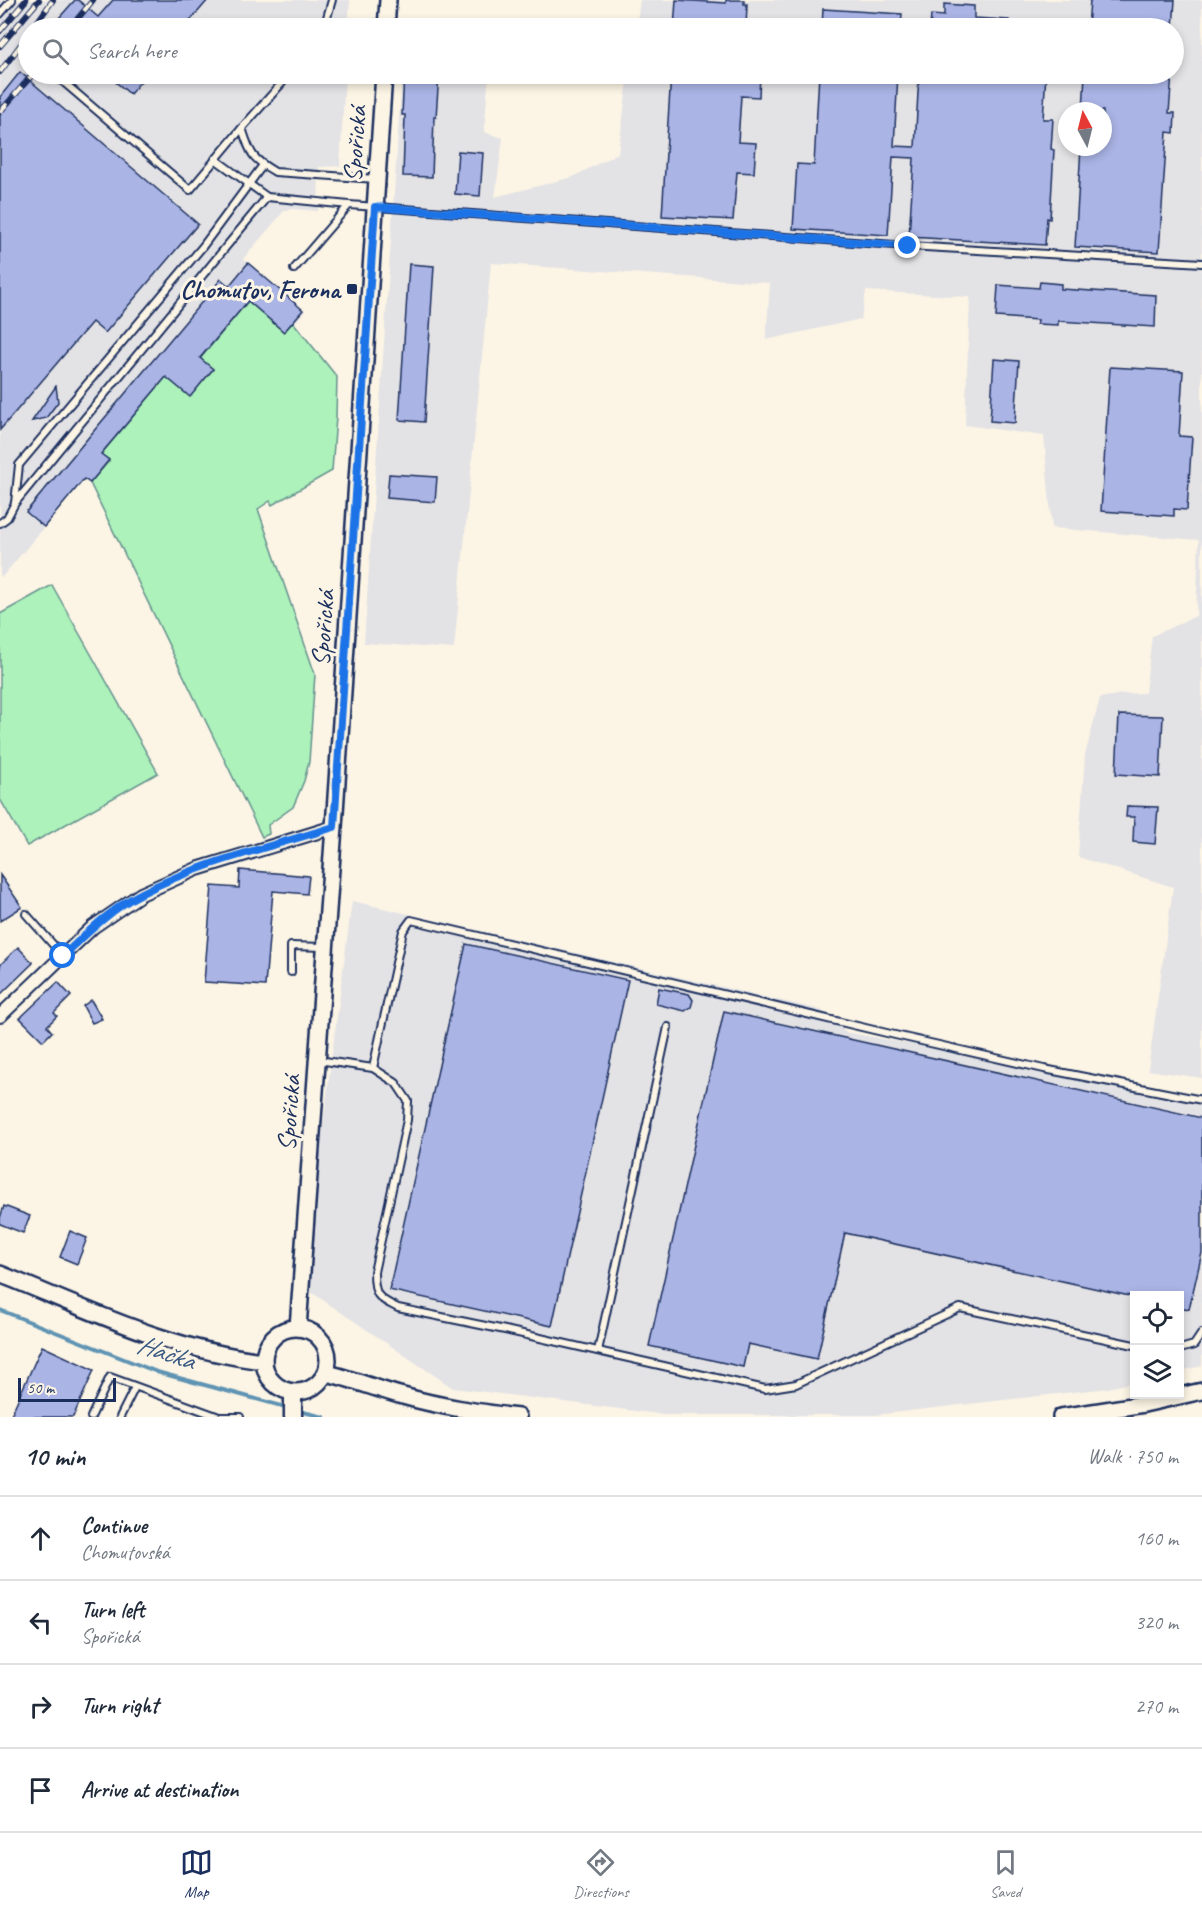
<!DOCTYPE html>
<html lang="en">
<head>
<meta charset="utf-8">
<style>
  :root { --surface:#fff; --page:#f6f6f7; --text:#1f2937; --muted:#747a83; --line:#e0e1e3; --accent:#1b2f5e }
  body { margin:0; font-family:Caveat,sans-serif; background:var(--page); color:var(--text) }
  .controls { position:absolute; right:18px; bottom:18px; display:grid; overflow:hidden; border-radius:0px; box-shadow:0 3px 9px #0003 }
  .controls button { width:54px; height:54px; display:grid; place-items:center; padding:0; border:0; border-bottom:2px solid var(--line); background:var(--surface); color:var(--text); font:30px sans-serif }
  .compass { position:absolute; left:1058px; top:102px; width:54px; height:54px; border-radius:50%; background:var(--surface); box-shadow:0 3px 9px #0003; rotate:353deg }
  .scale { position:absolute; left:18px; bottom:15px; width:98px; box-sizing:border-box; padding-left:6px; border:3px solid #1b2f5e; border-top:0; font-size:16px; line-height:21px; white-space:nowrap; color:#1b2f5e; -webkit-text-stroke:4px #fcf5e5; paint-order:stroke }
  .stop { position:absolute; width:18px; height:18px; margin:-14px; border:4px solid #1a73e8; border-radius:50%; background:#fff }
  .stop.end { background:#1a73e8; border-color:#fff; box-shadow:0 2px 6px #0008 }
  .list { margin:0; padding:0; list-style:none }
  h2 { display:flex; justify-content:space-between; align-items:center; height:78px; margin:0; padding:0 24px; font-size:26px }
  h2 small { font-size:20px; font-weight:400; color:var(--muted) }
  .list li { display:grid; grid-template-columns:39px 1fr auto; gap:18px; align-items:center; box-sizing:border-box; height:84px; padding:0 24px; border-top:2px solid var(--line) }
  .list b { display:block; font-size:22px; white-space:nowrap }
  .list p { margin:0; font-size:20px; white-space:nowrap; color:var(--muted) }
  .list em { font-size:20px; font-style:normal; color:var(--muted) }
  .icon { flex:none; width:33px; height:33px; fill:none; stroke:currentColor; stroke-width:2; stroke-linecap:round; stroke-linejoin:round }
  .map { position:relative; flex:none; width:1202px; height:1417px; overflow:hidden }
  .search { position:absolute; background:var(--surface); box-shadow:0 3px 9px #0003; left:18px; right:18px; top:18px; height:66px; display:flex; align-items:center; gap:15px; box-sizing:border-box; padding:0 21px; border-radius:33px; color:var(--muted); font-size:22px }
  .sheet { height:414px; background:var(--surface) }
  nav { display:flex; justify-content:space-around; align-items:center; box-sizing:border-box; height:84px; border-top:2px solid var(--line); background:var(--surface); font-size:16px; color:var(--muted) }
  nav a { display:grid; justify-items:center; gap:3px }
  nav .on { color:var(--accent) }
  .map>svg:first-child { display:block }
  .built { fill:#e3e2e5; fill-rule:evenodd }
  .green { fill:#adf1bb; stroke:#64908c; stroke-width:1.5 }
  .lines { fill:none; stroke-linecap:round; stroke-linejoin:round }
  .stream { stroke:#5e93b3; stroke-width:4 }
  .building { fill:#aab4e5; stroke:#1b2f5e; stroke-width:1.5 }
  .service-casing { stroke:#1b2f5e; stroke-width:10 }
  .minor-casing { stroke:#1b2f5e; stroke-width:16 }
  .tertiary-casing { stroke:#1b2f5e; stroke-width:20 }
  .secondary-casing { stroke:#1b2f5e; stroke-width:21 }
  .service { stroke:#fcf5e5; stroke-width:6 }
  .minor { stroke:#fcf5e5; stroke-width:12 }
  .tertiary { stroke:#fcf5e5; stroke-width:15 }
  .secondary { stroke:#fcf5e5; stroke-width:16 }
  .rail-casing { stroke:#1b2f5e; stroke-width:6 }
  .rail { stroke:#fcf5e5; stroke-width:4; stroke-dasharray:11; stroke-linecap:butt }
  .route { stroke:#1a73e8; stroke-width:8 }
  .poi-dot { fill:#1b2f5e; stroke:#fcf5e5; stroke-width:2 }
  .labels { text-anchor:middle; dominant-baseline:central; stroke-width:6; stroke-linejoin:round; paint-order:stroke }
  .street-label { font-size:26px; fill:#1b2f5e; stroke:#fcf5e5 }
  .poi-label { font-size:26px; font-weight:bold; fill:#1b2f5e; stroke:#fcf5e5; text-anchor:end }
  .water-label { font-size:27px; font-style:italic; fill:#375882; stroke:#fcf5e5 }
</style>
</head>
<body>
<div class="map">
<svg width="1202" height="1417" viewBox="0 0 1202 1417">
  <rect width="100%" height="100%" fill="#fcf5e5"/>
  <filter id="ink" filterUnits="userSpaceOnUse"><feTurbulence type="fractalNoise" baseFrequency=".0167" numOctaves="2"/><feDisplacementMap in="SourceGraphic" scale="12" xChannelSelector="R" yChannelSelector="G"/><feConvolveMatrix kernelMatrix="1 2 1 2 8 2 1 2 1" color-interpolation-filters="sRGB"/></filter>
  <g filter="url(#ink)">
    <g class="built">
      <path d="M0 0H350L348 28H28V74H345L340 166 319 167 318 211 293 209 284 211 243 259 305 311 294 324 292 322 284 332 248 302 201 361 212 370 190 397 102 454 109 460 90 485 84 480 2 577 0 575Z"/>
      <path d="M640 0H1202V1078L1148 1070 1173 887 1078 857 1085 755 1100 698 1122 694 1145 693 1152 636 1196 616 1199 540 1052 528 1044 436 965 425 970 297 866 291 861 319 766 340 770 283 491 263 454 649 364 643 402 74H489L484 132 503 138 495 197 573 177 618 153 629 74H1174V28H636ZM1067 111H1103V147H1067Z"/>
      <path d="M352 901 821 1010 845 1032 1202 1098V1366L1180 1371V1296H1134V1382L1108 1388 875 1415H667L453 1388 302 1286Z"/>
    </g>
    <g class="green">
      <path d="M248 301 284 332 293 322 337 377 336 417 332 471 272 505 270 501 258 509 315 674 309 762 304 781 293 807 268 825 269 834 262 837 90 483 109 461 101 454 166 377 190 396 213 369 200 359Z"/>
      <path d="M52 585 158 773 27 846 0 799V614Z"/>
    </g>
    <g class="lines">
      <g class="stream">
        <path d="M0 1310 157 1372 289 1408"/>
        <path d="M299 1411 324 1417"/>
      </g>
    </g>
    <g class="building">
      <path d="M75 0H78L98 17 113 0H208L184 28H50Z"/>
      <path d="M676 0 726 3V0H744V4H747L746 28H674Z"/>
      <path d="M1090 0H1175L1173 28H1088Z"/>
      <path d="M944 4 974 6V18L1009 20V28H930L931 15 944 16Z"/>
      <path d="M823 9 902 14 901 28H822Z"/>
      <path d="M20 72 198 224 105 333 92 322 0 430V97Z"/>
      <path d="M106 74H147L130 94Z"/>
      <path d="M404 74H439L436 117H434L432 177 403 176 405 115H402Z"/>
      <path d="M671 74H760L759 97 741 96 738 142 756 143 754 173 737 172 733 220 662 216Z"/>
      <path d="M819 74H898L894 146 915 147 919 74H1046L1043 119H1053L1051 149 1054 150 1050 219 1047 218 1045 245 909 237 914 158 893 157 888 235 793 229 797 164 814 165Z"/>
      <path d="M1085 74H1172L1169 113H1175L1174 133 1167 132 1159 252 1075 247 1081 147H1103V111H1083Z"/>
      <path d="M458 151 483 153 480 196 455 194Z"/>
      <path d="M248 263 303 310 284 332 248 301 200 358 213 369 190 397 166 377 101 454 109 460 90 483 84 479 44 527 26 512 221 279 229 286Z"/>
      <path d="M409 264 434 266 424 422 399 420Z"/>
      <path d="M1040 282 1061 284V289L1156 295 1155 327 1058 321V325L1037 324 1038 320 996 317 998 285 1039 288Z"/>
      <path d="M994 359 1019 361 1015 423 990 421Z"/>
      <path d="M1110 367 1183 371 1179 436 1192 437 1187 510 1174 509V516L1101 511Z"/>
      <path d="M56 386 58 402 46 418 32 421Z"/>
      <path d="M389 474 437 477 435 502 387 498Z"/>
      <path d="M1119 715 1163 716 1160 777 1116 774Z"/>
      <path d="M1127 806 1158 807 1155 844 1133 842 1134 817H1126Z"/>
      <path d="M240 870 309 876 307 894 273 891 265 986 204 982 212 886 239 888Z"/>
      <path d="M0 875 22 907 0 921Z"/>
      <path d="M466 944 628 980 552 1326 389 1290Z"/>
      <path d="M18 947 33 963 0 995V965Z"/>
      <path d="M58 982 71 996 54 1013 57 1016 47 1026 52 1032 43 1041 20 1018Z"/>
      <path d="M659 988 689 994 693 1000 691 1007 685 1011 656 1004Z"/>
      <path d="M91 1000 102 1019 92 1023 83 1006Z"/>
      <path d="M724 1011 1202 1118V1253L1189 1309 1179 1307V1296H1134V1297L845 1233 817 1359 748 1344 743 1367 649 1346Z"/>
      <path d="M4 1206 30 1216 23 1233 0 1224V1218Z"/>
      <path d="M70 1231 87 1238 77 1264 60 1257Z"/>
      <path d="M42 1346 94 1370 73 1417H10Z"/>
    </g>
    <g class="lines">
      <defs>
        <g id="service">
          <path d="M0 14 12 0"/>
          <path d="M324 28 332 0"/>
          <path d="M54 74 190 190 242 128"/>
          <path d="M290 74 242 128C250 153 251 158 275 172L376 179"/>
          <path d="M215 159 267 197 349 205"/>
          <path d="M294 269 349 205 908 246 1202 263"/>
          <path d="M15 503 19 465 203 246 263 165"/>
          <path d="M0 523 7 518 15 503 267 197"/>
          <path d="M26 914 63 956"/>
          <path d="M291 972V946L324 947"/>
          <path d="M318 1060 373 1068 396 1083 408 1101 407 1120 374 1272C374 1295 377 1298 398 1308L505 1330 765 1389 796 1384 960 1308 1134 1345"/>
          <path d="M373 1068 403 931 411 920 895 1035 1044 1069 1202 1100"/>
          <path d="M1180 1349 1194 1345 1202 1333"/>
          <path d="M598 1351 668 1027"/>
          <path d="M91 1417 110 1377 211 1414 219 1417H240"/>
          <path d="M120 1417 135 1387"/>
        </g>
        <path id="minor" d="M0 1016 93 927 141 894 197 869 334 827"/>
        <g id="tertiary">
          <path d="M386 28 388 0"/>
          <path d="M0 1274C85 1308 172 1351 264 1361"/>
          <circle cx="296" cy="1360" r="32"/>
          <path d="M298 1328 334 827 384 74"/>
          <path d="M327 1373C352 1379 377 1389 403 1396 441 1407 479 1412 518 1417"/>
          <path d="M1061 1417 1144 1404 1202 1391"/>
        </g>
        <path id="secondary" d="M293 1393V1417"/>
      </defs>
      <use href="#service" class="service-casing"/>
      <use href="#minor" class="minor-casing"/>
      <use href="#tertiary" class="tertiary-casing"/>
      <use href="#secondary" class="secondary-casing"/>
      <use href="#service" class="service"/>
      <use href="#minor" class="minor"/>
      <use href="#tertiary" class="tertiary"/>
      <use href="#secondary" class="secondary"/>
      <defs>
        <g id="rail">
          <path d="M33 28 53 0"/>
          <path d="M70 28 93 0"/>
          <path d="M0 31 26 0"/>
          <path d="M0 46 39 0"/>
          <path d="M0 72 28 35"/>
          <path d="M0 112 33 74"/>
        </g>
      </defs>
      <use href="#rail" class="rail-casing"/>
      <use href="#rail" class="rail"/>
    </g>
  </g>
  <g class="lines" filter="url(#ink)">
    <path class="route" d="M63 956C87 933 112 908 142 893 202 862 270 847 334 827L375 207 908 246"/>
  </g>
  <rect class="poi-dot" x="346" y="283" width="12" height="12" rx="3"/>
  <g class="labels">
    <g class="street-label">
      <text transform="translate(355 144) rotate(-86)">Spořická</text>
      <text transform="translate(323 628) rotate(-86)">Spořická</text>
      <text transform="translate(289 1113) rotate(-86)">Spořická</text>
    </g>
    <g class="poi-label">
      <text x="340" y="289">Chomutov, Ferona</text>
    </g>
    <g class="water-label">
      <text transform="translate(166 1352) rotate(18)">Hačka</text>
    </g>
  </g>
</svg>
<div class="controls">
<button><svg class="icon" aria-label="locate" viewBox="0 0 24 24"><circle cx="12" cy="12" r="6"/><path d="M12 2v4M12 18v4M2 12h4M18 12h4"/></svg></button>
<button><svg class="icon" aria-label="layers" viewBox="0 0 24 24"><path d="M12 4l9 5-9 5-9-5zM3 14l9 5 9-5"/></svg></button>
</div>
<svg class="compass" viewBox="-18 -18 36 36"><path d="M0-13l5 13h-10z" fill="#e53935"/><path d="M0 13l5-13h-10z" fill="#747a83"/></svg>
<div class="scale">50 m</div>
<div class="stop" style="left:63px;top:956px"></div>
<div class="stop end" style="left:908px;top:246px"></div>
<div class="search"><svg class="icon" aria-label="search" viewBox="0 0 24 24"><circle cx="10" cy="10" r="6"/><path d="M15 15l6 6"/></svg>Search here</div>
</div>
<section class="sheet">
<h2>10 min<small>Walk · 750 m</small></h2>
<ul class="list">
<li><svg class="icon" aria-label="ahead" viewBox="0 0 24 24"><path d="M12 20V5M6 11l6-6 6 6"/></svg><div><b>Continue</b><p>Chomutovská</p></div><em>160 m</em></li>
<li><svg class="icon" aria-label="left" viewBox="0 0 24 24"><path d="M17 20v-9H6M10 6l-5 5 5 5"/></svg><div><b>Turn left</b><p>Spořická</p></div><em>320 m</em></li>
<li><svg class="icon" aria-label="right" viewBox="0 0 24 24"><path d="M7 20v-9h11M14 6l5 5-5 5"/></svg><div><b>Turn right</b></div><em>270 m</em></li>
<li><svg class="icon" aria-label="arrive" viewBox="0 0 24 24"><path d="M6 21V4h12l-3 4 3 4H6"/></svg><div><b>Arrive at destination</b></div></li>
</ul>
</section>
<nav>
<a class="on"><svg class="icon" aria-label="map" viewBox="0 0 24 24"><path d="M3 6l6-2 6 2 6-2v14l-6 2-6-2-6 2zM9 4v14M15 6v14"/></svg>Map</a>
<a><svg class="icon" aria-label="directions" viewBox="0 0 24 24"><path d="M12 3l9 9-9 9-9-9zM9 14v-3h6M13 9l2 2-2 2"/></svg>Directions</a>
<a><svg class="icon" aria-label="saved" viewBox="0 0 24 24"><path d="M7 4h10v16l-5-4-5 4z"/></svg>Saved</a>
</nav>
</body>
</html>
